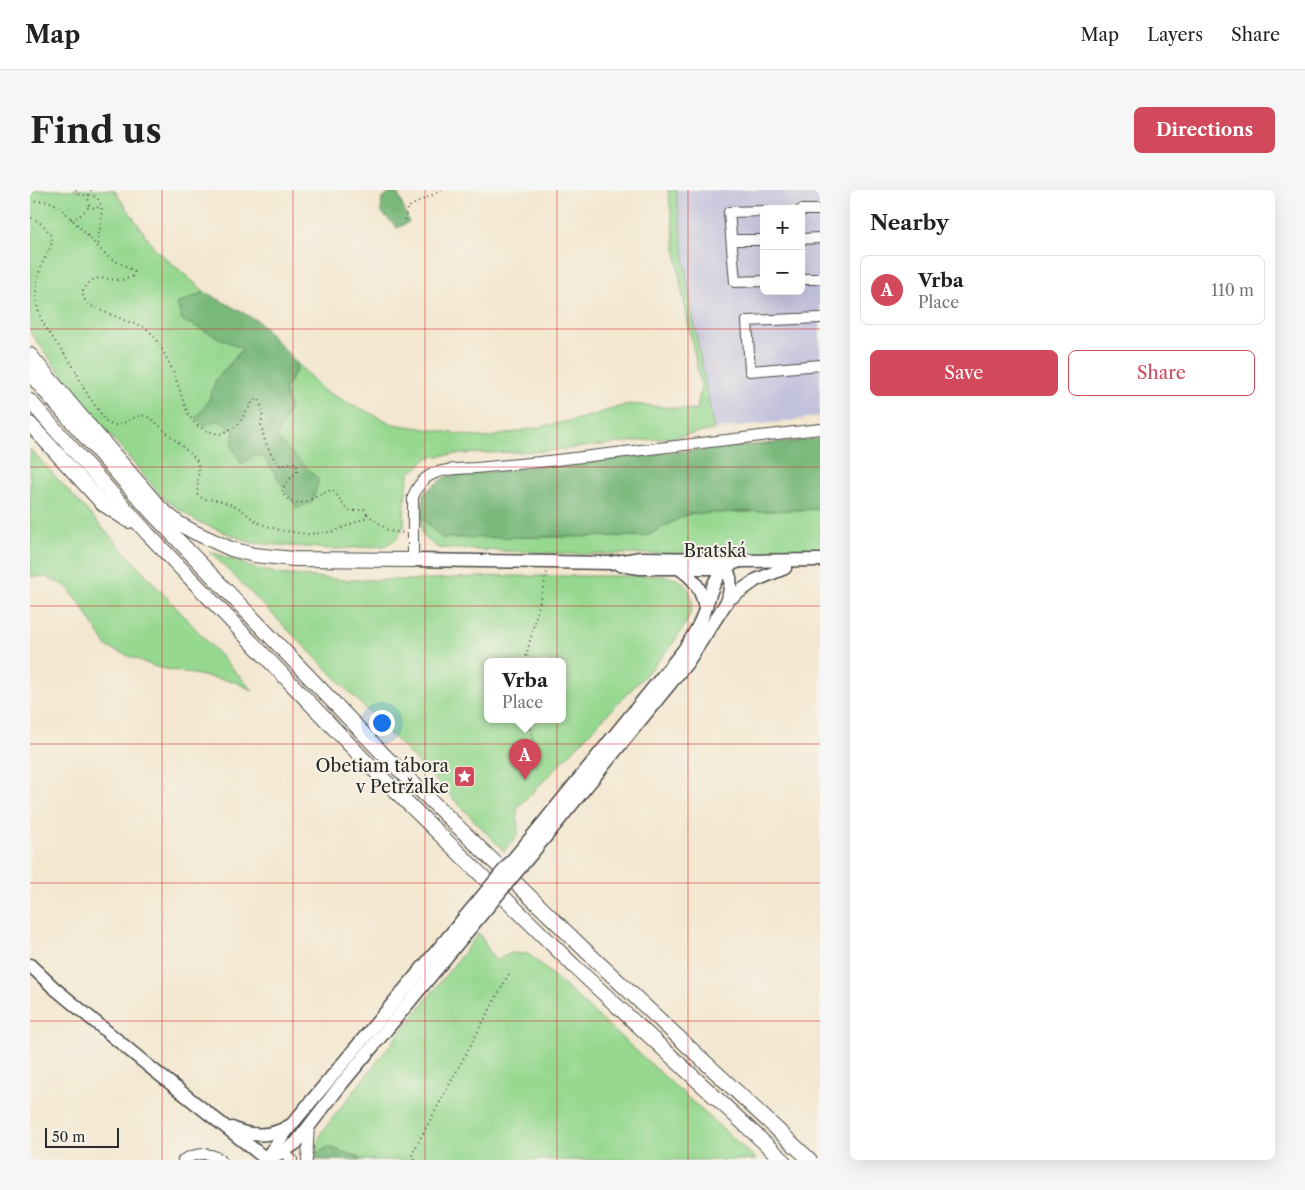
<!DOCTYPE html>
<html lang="en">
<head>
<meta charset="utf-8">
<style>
  :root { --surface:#fff; --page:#f6f6f6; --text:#222; --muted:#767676; --line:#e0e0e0; --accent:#d1495b }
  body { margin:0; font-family:"Libre Caslon Text",serif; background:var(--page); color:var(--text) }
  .controls { position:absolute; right:15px; top:15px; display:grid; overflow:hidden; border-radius:8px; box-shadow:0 5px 20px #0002 }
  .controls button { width:45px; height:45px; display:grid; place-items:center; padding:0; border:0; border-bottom:1px solid var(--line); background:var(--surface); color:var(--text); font:25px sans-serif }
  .scale { position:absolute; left:15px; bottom:12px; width:74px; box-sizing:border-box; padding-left:5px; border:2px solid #2b2b2b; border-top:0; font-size:14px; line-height:18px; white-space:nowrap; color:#2b2b2b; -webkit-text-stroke:4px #f7f3e8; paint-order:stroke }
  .you { position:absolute; left:351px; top:532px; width:18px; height:18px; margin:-12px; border:4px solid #fff; border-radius:50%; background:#1a73e8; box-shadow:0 0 0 8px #1a73e833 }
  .badge { display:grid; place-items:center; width:32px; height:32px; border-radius:50%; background:var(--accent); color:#fff; font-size:16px; font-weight:700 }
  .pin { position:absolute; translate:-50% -41px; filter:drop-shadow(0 1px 2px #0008) }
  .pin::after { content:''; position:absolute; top:26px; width:18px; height:15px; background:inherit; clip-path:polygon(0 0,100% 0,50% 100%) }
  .popup { position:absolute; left:454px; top:468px; width:82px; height:65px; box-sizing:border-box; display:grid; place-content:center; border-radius:8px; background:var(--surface); filter:drop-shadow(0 1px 4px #0005); font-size:16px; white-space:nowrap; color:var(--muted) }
  .popup b { font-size:19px; color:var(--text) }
  .popup::after { content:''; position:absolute; left:50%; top:100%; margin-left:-10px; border:10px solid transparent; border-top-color:var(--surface) }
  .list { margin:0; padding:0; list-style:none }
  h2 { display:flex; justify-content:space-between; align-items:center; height:65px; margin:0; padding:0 20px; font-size:21px }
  h2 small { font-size:16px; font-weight:400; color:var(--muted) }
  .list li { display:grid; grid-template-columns:32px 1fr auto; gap:15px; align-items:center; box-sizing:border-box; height:70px; margin:0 10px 10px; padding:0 10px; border:1px solid var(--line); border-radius:8px }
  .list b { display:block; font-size:19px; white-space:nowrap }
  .list p { margin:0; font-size:16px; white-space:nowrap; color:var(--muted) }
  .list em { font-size:16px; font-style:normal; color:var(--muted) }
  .actions { display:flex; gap:10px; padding:15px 20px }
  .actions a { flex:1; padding:11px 0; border:1px solid var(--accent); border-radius:8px; text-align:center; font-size:18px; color:var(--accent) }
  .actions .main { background:var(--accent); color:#fff }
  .map { position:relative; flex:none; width:790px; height:970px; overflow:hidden; border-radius:8px }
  header { display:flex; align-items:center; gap:30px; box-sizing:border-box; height:70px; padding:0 25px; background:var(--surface); border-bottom:1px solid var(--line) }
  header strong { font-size:24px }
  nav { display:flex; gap:28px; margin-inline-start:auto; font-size:18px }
  .intro { display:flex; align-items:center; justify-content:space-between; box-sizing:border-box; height:120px; padding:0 30px }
  h1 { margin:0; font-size:35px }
  .button { padding:12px 22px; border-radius:8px; background:var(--accent); color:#fff; font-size:18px; font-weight:700 }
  main { display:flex; gap:30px; padding:0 30px }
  aside { flex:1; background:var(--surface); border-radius:8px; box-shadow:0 5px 20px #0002 }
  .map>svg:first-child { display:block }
  .industrial { fill:#c2c1dc; fill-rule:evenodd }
  .green { fill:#96d890; stroke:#60825e; fill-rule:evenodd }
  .forest { fill:#78b87a; stroke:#527252 }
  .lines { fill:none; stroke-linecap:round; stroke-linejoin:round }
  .minor-casing { stroke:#494744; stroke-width:12 }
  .major-casing { stroke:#494744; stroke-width:15 }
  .highway-casing { stroke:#494744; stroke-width:16 }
  .path { stroke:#494744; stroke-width:2; stroke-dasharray:1 4; stroke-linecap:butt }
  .minor { stroke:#fff; stroke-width:10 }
  .major { stroke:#fff; stroke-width:12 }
  .highway { stroke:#fff; stroke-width:14 }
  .major-bridge-casing { stroke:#494744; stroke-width:15; stroke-linecap:butt }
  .major-bridge { stroke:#fff; stroke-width:12 }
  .grid { fill:none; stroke:#d62828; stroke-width:1; stroke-opacity:0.55 }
  .labels { text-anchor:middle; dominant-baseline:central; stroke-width:4; stroke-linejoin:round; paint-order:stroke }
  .street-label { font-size:18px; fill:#2b2b2b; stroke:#f7f3e8 }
  .poi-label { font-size:18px; fill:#2b2b2b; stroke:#f7f3e8; text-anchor:end }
</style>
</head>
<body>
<header>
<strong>Map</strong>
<nav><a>Map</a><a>Layers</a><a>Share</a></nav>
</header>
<div class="intro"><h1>Find us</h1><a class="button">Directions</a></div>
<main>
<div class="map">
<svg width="790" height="970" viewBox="0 0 790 970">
  <rect width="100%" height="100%" fill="#f7f3e8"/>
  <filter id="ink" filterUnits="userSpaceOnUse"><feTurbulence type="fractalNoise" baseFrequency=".02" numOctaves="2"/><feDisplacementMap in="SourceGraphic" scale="10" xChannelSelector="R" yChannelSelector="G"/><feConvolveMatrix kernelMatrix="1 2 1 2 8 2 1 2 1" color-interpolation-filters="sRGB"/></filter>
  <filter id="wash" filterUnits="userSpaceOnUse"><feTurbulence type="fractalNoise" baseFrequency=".0096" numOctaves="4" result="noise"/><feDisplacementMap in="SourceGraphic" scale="20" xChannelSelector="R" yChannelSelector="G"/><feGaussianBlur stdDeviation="1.12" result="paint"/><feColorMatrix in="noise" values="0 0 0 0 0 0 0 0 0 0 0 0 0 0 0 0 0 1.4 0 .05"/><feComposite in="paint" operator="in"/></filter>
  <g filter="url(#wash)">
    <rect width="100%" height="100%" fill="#f3e7d0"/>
    <path class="industrial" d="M646 0H790V226L766 230 684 240 659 105ZM734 19H771V101H734Z"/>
    <g class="green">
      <path d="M0 0H84L125 59 175 102 147 114 186 145 213 158 186 190 178 212 188 230 204 241 202 255 212 275 224 265 234 266 289 290 246 247 260 218 254 200 266 181V172L294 201 363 234 456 248 549 229 599 214 667 220 671 196 651 97 638 0H646L659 105 684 240 645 247 517 261 427 264 399 267 379 284 375 309 374 336 367 349 354 356 304 359 222 353 166 331 133 308 53 213 0 142Z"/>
      <path d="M0 259 223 501 206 492 126 477 77 457 52 416 36 396 16 387 0 386Z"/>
      <path d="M790 319V363L542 364 408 358 392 345 391 327 412 348 616 346 658 324Z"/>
      <path d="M179 361 221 377 248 384 315 390H385L470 386H635C639 387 645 388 649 390 658 395 663 406 662 416 658 445 608 493 587 514 554 549 521 584 487 618L488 645 474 661 301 483ZM458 471H532V529H458Z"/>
      <path d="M449 743 465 771 481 763 499 764 727 970H332L326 966 298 957 285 964 291 943Z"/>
    </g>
    <g class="forest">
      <path d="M360 3 368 4 379 32 367 38 351 22 352 9Z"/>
      <path d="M175 102 228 131 266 172V181L254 199 260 218 246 247 289 290 282 312 267 318 234 267 224 265 212 275 202 255 204 241 188 230 174 236 166 228 178 212 186 190 213 159 152 130 147 114Z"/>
      <path d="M790 249V319L658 324 616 346 411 348 391 327 394 303 415 287 601 266Z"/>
      <path d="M298 957 326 966 332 970H287L285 964Z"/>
    </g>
  </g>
  <g filter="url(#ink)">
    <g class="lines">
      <defs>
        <g id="minor">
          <path d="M771 20H790"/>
          <path d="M734 21 699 22 705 92 734 91"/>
          <path d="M771 49 790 48"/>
          <path d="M702 50H734"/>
          <path d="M771 89H790"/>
          <path d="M790 128 717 131 720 181 790 175"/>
          <path d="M383 370V307C387 296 394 287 405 283 418 278 433 279 446 278 468 276 489 274 510 272 604 261 697 250 790 239"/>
          <path d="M253 962 262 970"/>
          <path d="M153 970C166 963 179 961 191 970"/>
          <path d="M277 970 279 936"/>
        </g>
        <g id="major">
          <path d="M383 370 580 373 611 368 680 369 712 371 790 370"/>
          <path d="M691 374C705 387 700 394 698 410"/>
          <path d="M590 375 610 378H697"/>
          <path d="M650 379C666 390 671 399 675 418"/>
          <path d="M509 638 653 461C660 451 666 441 671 430 681 407 681 379 710 371"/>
          <path d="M517 645 657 473 698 410 726 390 755 378"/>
          <path d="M0 775 23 797 121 878 236 969"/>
          <path d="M202 938C220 947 241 947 259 936"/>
          <path d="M236 969 253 962 266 953 310 896 442 736"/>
          <path d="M236 969 245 956 263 933 434 728"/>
        </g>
        <g id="highway">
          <path d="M0 165 49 224 131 319 148 333 164 342 201 359 224 365 264 369 383 370"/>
          <path d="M0 184 123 324 355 566 557 762 780 970"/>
          <path d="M0 211 118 344 341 577 544 776 753 970"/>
          <path d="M0 234 73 314 99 331"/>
        </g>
      </defs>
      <use href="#minor" class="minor-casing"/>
      <use href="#major" class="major-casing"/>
      <use href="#highway" class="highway-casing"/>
      <g class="path">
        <path d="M46 0C51 9 55 3 63 6 78 10 69 40 68 50 68 53 69 56 69 58"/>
        <path d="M61 0 58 8 59 15 64 18H67L70 14"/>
        <path d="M0 11C6 12 14 11 20 12 31 14 65 55 77 66 85 73 96 74 104 82L103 86C81 98 65 75 52 103L54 109 57 113 65 118 99 132 115 137 123 145 132 159 144 183 157 222 165 234 177 241 190 244 207 236 224 210H229L233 222 231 235 235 251 242 266 250 275H256L263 272 267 275V282L255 294 252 302C267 325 283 305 302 300 308 305 313 318 321 321 325 321 330 320 334 319L337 323 335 328 324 333 302 342 278 344 249 340 228 333 208 317 187 310 173 309 167 304 169 277 166 269 123 230C121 229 118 227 116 226 102 223 91 242 76 232 69 220 60 209 53 197 49 188 45 178 39 170 27 152 10 136 7 114 5 101 7 88 11 76 14 69 19 62 21 55 25 42 10 32 0 27"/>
        <path d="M41 29 48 27 59 17"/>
        <path d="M375 30 377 18 412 0"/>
        <path d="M337 324 359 341 374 343"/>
        <path d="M495 471 517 382"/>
        <path d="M497 529 509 568"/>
        <path d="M385 970 382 964 480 782"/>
      </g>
      <use href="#minor" class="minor"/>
      <use href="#major" class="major"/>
      <use href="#highway" class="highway"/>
      <defs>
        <g id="major-bridge">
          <path d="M434 728 509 638"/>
          <path d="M442 736 517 645"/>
        </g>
      </defs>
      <use href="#major-bridge" class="major-bridge-casing"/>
      <use href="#major-bridge" class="major-bridge"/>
    </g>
  </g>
  <path class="grid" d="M132 0V970M263 0V970M395 0V970M527 0V970M658 0V970M0 139H790M0 277H790M0 416H790M0 554H790M0 693H790M0 831H790"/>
  <defs>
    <symbol id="sight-square" viewBox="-11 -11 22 22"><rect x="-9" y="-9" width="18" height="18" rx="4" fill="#d1495b" stroke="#f7f3e8"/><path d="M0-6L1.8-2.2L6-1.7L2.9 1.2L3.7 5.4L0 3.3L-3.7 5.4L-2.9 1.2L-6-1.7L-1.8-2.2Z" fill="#fff"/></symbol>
  </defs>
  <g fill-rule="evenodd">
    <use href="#sight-square" x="422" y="574" width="25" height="25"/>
  </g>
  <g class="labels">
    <g class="street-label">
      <text x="685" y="361">Bratská</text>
    </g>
    <g class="poi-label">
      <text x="419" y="576">Obetiam tábora<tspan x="419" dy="21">v Petržalke</tspan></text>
    </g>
  </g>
</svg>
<div class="controls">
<button>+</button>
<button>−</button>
</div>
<div class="scale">50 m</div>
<div class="you"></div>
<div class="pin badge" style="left:495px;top:590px">A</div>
<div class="popup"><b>Vrba</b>Place</div>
</div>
<aside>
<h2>Nearby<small></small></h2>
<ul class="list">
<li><span class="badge">A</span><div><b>Vrba</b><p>Place</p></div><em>110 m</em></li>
</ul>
<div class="actions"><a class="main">Save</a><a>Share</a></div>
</aside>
</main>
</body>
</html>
